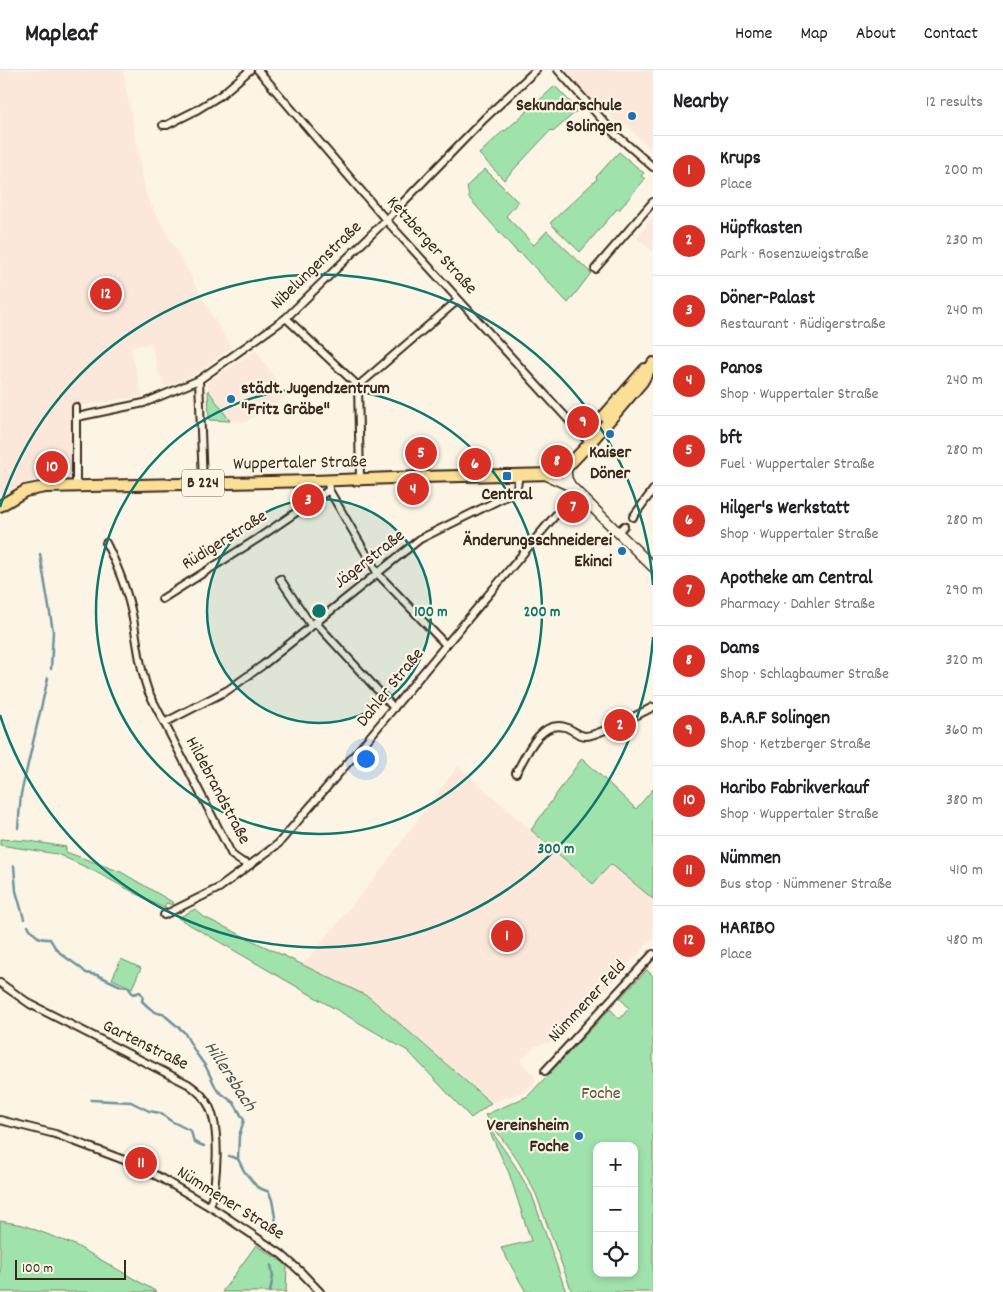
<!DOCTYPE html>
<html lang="en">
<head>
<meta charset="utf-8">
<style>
  :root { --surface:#fff; --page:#f2f2f2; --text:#202124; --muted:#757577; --line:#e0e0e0; --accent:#d93025 }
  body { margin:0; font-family:Dekko,sans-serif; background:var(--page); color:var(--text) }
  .controls { position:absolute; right:15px; bottom:15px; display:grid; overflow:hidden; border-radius:10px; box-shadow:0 2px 8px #0003 }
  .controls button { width:45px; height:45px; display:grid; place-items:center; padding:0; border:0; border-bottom:1px solid var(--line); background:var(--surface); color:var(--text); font:25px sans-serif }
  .scale { position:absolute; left:15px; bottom:12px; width:111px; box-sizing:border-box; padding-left:5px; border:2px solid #3b2a1e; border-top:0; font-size:14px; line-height:18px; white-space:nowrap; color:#3b2a1e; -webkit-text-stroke:4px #fcf5e5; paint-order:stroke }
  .you { position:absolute; left:365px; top:688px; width:18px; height:18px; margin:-12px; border:4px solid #fff; border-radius:50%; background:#1a73e8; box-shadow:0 0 0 8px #1a73e833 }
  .badge { display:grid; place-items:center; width:32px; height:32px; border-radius:50%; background:var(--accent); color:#fff; font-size:16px; font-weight:700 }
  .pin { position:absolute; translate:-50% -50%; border:2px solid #fff; box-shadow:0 1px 5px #0006 }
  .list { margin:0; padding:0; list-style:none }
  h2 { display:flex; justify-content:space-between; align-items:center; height:65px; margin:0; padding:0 20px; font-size:21px }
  h2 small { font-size:16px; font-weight:400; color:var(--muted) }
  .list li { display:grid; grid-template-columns:32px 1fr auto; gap:15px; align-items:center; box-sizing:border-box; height:70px; padding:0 20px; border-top:1px solid var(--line) }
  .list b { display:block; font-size:19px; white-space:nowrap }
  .list p { margin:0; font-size:16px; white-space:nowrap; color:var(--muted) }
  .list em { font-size:16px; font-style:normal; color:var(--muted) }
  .icon { flex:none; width:28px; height:28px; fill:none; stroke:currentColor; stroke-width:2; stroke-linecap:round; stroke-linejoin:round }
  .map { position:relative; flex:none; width:653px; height:1222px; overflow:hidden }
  header { display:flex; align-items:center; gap:30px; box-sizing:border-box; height:70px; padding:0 25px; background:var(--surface); border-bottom:1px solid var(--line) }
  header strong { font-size:24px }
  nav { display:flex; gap:28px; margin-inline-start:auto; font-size:18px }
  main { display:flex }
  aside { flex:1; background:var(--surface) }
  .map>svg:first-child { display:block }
  .built { fill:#fbe8da }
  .green { fill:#a0e2ac; stroke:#6e8665; fill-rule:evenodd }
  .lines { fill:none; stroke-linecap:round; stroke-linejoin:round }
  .stream { stroke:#6e939d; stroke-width:2.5 }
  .street-casing { stroke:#3b2a1e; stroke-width:10 }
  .secondary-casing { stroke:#3b2a1e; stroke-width:12 }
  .primary-casing { stroke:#3b2a1e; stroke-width:14 }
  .street { stroke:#fcf5e5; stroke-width:6 }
  .secondary { stroke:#fcf5e5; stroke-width:9 }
  .primary { stroke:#fbdf96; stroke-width:10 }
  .ring { fill:none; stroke:#0f766e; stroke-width:2.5 }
  .poi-dot { fill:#1f6fb2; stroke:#fcf5e5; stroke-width:2 }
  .labels { text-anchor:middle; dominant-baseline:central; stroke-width:4.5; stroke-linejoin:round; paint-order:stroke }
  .shield { fill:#fcf5e5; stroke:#75675a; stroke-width:1 }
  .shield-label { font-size:16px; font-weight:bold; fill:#3b2a1e }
  .poi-label { font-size:18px; font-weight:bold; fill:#3b2a1e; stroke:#fcf5e5; text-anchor:end }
  .street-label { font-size:18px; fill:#3b2a1e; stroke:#fcf5e5 }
  .park-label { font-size:18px; fill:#545842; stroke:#fcf5e5 }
  .water-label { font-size:19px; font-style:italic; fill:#505653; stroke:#fcf5e5 }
  .centre { fill:#0f766e; stroke:#fcf5e5; stroke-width:2.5 }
  .ring-label { font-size:15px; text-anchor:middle; font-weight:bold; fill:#0f766e; stroke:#fcf5e5; stroke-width:4.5; stroke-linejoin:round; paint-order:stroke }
</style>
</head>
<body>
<header>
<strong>Mapleaf</strong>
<nav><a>Home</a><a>Map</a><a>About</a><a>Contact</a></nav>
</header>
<main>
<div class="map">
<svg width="653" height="1222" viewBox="0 0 653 1222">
  <rect width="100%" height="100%" fill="#fcf5e5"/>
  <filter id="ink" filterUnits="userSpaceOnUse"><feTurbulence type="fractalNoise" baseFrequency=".02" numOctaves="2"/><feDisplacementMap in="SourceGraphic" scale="10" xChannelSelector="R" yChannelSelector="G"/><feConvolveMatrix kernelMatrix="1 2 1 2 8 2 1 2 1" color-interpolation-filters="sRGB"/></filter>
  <g filter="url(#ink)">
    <g class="built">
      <path d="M0 0H123L146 125 213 247 232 277 196 304 165 317 158 300 151 273 131 277 142 326 73 337V407L39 409 19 415 0 425Z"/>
      <path d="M566 0H653V75L649 79 626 54 620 58 604 38 605 36 604 34 598 38Z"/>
      <path d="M653 147V182L637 168Z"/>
      <path d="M256 280 287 326 245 352 209 350 208 312Z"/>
      <path d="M458 696 592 814 610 794 653 829V869L557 971 535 976 520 991 534 1005 536 1011 525 1021 492 1033 369 927 302 896 373 810Z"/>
    </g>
    <g class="green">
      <path d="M555 16 578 40 553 62 551 60 504 110 479 84 504 60 505 61Z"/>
      <path d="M619 82 644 103 641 106 645 109 619 140 617 139 580 182 550 153 597 109 596 107Z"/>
      <path d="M485 99 518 132 506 146 534 175 547 161 591 203 568 233 522 184 517 182 469 128 467 116Z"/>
      <path d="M208 320 230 351 209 350Z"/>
      <path d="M582 688 636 739 653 719V829L611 794 593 814 531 760Z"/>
      <path d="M0 769 29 771 66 777V782L121 802 174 833 172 835 167 833 164 836 167 838 165 839 90 799 57 784 0 775Z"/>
      <path d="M195 839 204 847 369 927 491 1033 471 1048 408 981 178 848Z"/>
      <path d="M121 889 141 898 132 918 112 909Z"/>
      <path d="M647 900 653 906V1222H572L536 1124 518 1091 485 1045 528 1026 610 939 620 949 629 938 620 928ZM597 1076H634V1203H597Z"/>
      <path d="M485 1052 514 1094 532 1125 566 1222H526L501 1178 531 1171 509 1103Z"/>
      <path d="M0 1151 23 1155 75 1175 157 1222H0Z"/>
      <path d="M256 1175 287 1195 286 1222H222Z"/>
    </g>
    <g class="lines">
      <g class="stream">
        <path d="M40 484 53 561 51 599"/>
        <path d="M18 758 21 724 48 608"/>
        <path d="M14 796 16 821 24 849"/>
        <path d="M28 856C35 865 38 870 50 869 60 889 73 889 86 903L97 905 121 916 128 917 133 924 140 922 143 926 142 931C148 937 155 944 163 944L184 962 196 983 206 997 217 1020 234 1033 244 1050 239 1066 238 1089"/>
        <path d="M91 1030 131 1032 149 1041 160 1043 171 1051 191 1061 194 1072 204 1076"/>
        <path d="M229 1086 238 1089 244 1101 257 1117 269 1122 272 1130 279 1169"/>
        <path d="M270 1222 273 1206 271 1195"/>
      </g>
      <defs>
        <g id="street">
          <path d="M258 0 386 150 585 368"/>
          <path d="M558 0 614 63 653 97"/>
          <path d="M163 55H167L195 41 221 25 250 0"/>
          <path d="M595 199 653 132"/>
          <path d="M286 248 358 316"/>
          <path d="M199 310 203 413"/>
          <path d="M77 347 144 333 199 310 286 248 386 150 484 49 536 0"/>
          <path d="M360 409 358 316 458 230"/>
          <path d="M328 411 329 420 378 504 446 575"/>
          <path d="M76 416V337"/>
          <path d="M633 447 653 420"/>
          <path d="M618 462 624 456"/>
          <path d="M106 473C118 497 128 522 133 549 138 575 139 596 148 621L232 785 242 792 250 795"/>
          <path d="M280 509 311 555"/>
          <path d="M162 529 257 469 329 420"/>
          <path d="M315 552 394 638"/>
          <path d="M164 653 228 620 263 595 420 469 513 423 517 417 519 405"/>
          <path d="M516 703C526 686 539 650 565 657 572 659 578 666 586 666 600 665 639 644 653 637"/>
          <path d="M164 845 219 818 278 774 358 681 451 569 575 422"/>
          <path d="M0 913 30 934 188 1014C197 1020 204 1026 209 1036 221 1062 217 1110 210 1137"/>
          <path d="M545 1001 653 884"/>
          <path d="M0 1050 55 1064 124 1090 159 1107 217 1141 281 1184 301 1202 320 1222"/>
        </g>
        <g id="secondary">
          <path d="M566 398 567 409 571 416 653 497"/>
          <path d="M546 405 570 416"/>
        </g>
        <g id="primary">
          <path d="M604 346 645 299"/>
          <path d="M0 436 25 421 45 417 313 411 420 407 552 404 566 398 590 373 642 312 653 293"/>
        </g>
      </defs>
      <use href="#street" class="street-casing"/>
      <use href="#secondary" class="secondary-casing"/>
      <use href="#primary" class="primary-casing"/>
      <use href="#street" class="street"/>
      <use href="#secondary" class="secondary"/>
      <use href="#primary" class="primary"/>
    </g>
  </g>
  <circle cx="319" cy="541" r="112" fill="#0f766e" fill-opacity=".12"/>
  <g class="ring">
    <circle cx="319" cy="541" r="112"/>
    <circle cx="319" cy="541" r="223"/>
    <path d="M653 567A335 335 0 0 1 0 645M0 437A335 335 0 0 1 653 515"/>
  </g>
  <g class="poi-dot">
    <circle cx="632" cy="46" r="5"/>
    <circle cx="231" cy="329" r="5"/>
    <circle cx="610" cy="364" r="5"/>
    <rect x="502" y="401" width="10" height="10" rx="2.5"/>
    <circle cx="622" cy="481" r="5"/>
    <circle cx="579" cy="1066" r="5"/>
  </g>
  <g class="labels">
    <rect class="shield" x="182" y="399.5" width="42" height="27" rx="4"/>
    <g class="shield-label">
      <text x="203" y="413">B 224</text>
    </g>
    <g class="poi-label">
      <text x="622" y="36">Sekundarschule<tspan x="622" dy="21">Solingen</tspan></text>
      <text x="241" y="319" text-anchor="start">städt. Jugendzentrum<tspan x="241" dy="21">"Fritz Gräbe"</tspan></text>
      <text x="610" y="383" text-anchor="middle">Kaiser<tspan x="610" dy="21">Döner</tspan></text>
      <text x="507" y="425" text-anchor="middle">Central</text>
      <text x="612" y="471">Änderungsschneiderei<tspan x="612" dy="21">Ekinci</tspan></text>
      <text x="569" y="1056">Vereinsheim<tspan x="569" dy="21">Foche</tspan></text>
    </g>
    <g class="street-label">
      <text transform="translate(431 176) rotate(48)">Ketzberger Straße</text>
      <text transform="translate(317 196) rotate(-44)">Nibelungenstraße</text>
      <text transform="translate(300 394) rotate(-1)">Wuppertaler Straße</text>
      <text transform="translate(225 471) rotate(-32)">Rüdigerstraße</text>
      <text transform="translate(370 490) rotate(-38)">Jägerstraße</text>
      <text transform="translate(391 618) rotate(-51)">Dahler Straße</text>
      <text transform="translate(217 721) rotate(62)">Hildebrandstraße</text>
      <text transform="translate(588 932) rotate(-47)">Nümmener Feld</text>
      <text transform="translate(145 976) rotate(26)">Gartenstraße</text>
      <text transform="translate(230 1134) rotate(32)">Nümmener Straße</text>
    </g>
    <g class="park-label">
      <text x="601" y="1024">Foche</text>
    </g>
    <g class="water-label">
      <text transform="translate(229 1007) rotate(57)">Hillersbach</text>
    </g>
  </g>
  <circle cx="319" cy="541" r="8" class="centre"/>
  <g class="ring-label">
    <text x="431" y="546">100 m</text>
    <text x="542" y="546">200 m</text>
    <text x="556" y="783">300 m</text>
  </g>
</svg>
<div class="controls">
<button>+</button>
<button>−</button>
<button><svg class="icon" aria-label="locate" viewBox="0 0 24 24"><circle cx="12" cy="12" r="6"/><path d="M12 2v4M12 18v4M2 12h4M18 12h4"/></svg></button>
</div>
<div class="scale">100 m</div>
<div class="you"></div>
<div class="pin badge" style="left:507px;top:866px">1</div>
<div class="pin badge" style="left:620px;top:655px">2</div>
<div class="pin badge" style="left:308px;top:430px">3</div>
<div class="pin badge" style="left:413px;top:419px">4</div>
<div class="pin badge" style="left:421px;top:383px">5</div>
<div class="pin badge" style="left:475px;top:394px">6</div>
<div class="pin badge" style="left:573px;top:437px">7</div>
<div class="pin badge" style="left:557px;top:391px">8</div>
<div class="pin badge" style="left:583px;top:352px">9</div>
<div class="pin badge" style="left:52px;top:397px">10</div>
<div class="pin badge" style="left:141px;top:1093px">11</div>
<div class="pin badge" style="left:106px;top:224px">12</div>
</div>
<aside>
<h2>Nearby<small>12 results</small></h2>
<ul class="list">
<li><span class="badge">1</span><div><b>Krups</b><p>Place</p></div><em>200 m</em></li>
<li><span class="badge">2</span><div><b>Hüpfkasten</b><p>Park · Rosenzweigstraße</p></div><em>230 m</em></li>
<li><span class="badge">3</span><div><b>Döner-Palast</b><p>Restaurant · Rüdigerstraße</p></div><em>240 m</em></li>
<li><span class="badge">4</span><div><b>Panos</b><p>Shop · Wuppertaler Straße</p></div><em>240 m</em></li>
<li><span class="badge">5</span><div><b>bft</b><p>Fuel · Wuppertaler Straße</p></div><em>280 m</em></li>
<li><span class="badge">6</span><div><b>Hilger's Werkstatt</b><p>Shop · Wuppertaler Straße</p></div><em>280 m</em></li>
<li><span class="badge">7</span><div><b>Apotheke am Central</b><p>Pharmacy · Dahler Straße</p></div><em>290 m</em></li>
<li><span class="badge">8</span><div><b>Dams</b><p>Shop · Schlagbaumer Straße</p></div><em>320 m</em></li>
<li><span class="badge">9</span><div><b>B.A.R.F Solingen</b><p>Shop · Ketzberger Straße</p></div><em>360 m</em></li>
<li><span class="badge">10</span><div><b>Haribo Fabrikverkauf</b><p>Shop · Wuppertaler Straße</p></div><em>380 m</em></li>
<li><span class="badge">11</span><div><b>Nümmen</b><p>Bus stop · Nümmener Straße</p></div><em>410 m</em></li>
<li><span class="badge">12</span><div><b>HARIBO</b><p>Place</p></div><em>480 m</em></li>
</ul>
</aside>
</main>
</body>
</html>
